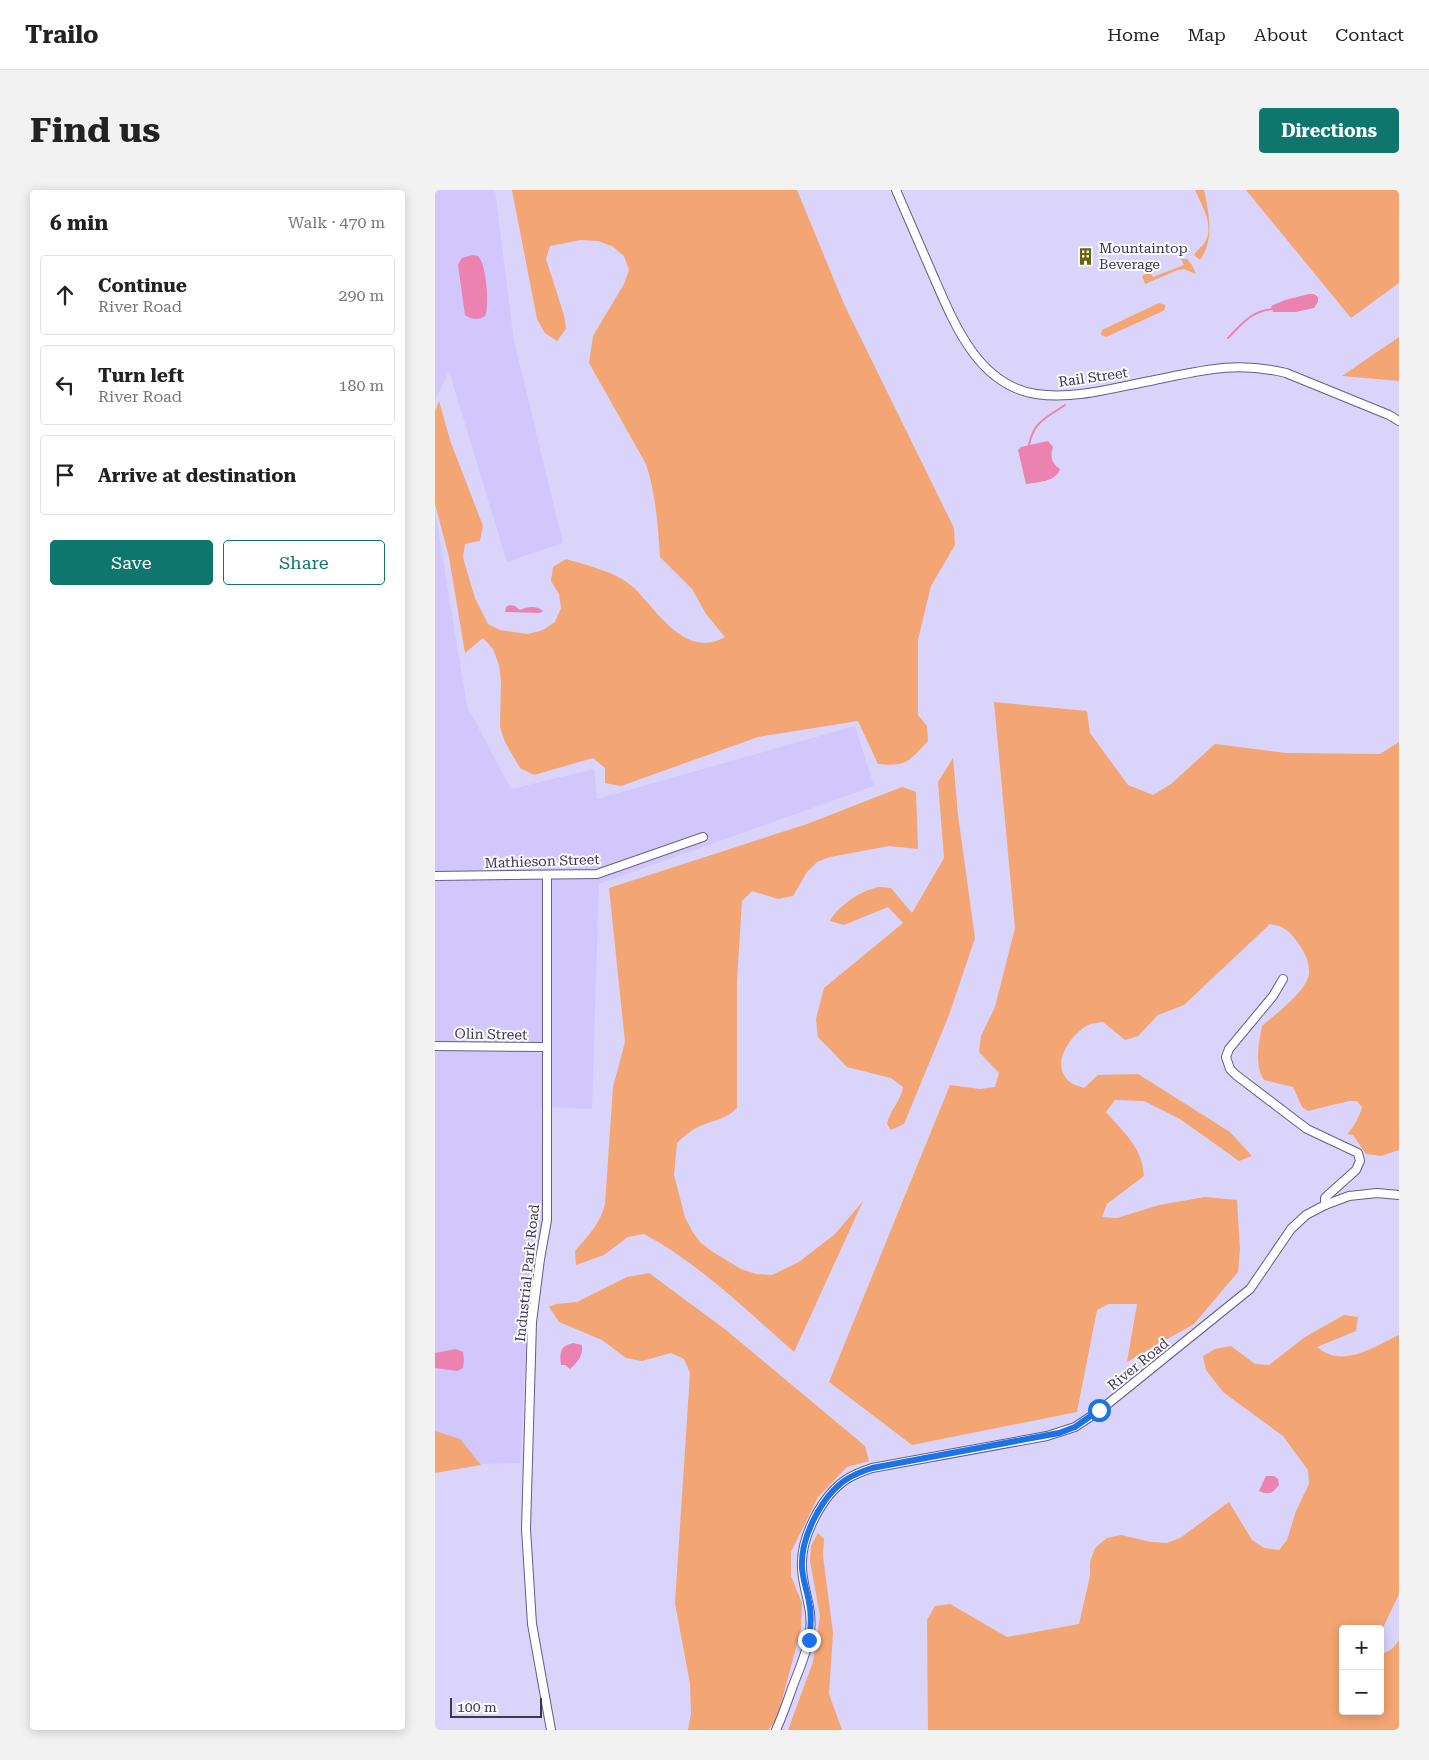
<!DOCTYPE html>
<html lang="en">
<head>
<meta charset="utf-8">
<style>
  :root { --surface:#fff; --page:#f2f2f2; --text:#222; --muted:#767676; --line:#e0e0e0; --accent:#0f766e }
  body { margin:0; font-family:"Roboto Serif",serif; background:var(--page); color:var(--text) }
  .controls { position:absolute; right:15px; bottom:15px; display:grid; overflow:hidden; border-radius:5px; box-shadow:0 2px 12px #0003 }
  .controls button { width:45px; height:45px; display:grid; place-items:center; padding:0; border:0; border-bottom:1px solid var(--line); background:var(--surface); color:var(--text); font:25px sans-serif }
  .scale { position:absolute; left:15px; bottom:12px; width:92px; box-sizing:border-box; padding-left:5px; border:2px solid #3d394c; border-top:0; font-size:14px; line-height:18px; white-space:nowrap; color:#3d394c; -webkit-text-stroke:4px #fbfaff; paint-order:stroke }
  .stop { position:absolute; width:15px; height:15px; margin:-11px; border:4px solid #1a73e8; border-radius:50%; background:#fff }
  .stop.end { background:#1a73e8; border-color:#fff; box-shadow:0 1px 5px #0008 }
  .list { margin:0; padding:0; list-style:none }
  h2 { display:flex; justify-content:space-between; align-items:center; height:65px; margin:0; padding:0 20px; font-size:21px }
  h2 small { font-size:16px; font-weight:400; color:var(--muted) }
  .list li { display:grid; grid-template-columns:32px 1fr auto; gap:15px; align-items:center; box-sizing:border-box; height:80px; margin:0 10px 10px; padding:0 10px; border:1px solid var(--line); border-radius:5px }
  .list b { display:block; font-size:19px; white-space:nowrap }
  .list p { margin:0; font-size:16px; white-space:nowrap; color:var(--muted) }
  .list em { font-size:16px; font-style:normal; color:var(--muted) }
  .actions { display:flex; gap:10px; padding:15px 20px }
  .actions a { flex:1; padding:11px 0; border:1px solid var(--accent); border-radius:5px; text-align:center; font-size:18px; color:var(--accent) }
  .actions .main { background:var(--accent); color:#fff }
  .icon { flex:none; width:28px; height:28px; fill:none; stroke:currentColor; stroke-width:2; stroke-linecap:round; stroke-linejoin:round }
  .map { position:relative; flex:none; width:964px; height:1540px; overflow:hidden; border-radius:5px }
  header { display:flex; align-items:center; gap:30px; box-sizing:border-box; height:70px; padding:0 25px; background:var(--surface); border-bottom:1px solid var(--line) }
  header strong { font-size:24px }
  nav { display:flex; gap:28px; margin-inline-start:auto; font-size:18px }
  .intro { display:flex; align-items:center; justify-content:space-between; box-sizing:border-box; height:120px; padding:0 30px }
  h1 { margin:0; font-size:35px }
  .button { padding:12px 22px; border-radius:5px; background:var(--accent); color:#fff; font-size:18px; font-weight:700 }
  main { display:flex; gap:30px; padding:0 30px }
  aside { flex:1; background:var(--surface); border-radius:5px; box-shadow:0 2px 12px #0003 }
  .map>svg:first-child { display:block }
  .built { fill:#d1c7fd }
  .green { fill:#f3a573 }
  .water { fill:#ec82b0 }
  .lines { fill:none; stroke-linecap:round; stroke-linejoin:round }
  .stream { stroke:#ec82b0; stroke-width:2 }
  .minor-casing { stroke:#665d86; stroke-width:10 }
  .minor { stroke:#fff; stroke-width:8 }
  .route { stroke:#1a73e8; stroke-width:6 }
  .labels { text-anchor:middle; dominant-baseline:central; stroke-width:4; stroke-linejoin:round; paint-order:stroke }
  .poi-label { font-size:14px; fill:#3d394c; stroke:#fbfaff; text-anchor:start }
  .street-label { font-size:14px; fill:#3d394c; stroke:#fbfaff }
</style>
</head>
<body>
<header>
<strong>Trailo</strong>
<nav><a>Home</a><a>Map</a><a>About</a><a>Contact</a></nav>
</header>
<div class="intro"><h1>Find us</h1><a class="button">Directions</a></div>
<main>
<aside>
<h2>6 min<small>Walk · 470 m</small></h2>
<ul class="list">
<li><svg class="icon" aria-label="ahead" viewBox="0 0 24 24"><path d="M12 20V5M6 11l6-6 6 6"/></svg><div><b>Continue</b><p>River Road</p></div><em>290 m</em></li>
<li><svg class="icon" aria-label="left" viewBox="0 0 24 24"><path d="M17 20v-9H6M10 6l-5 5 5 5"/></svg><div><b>Turn left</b><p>River Road</p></div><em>180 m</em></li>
<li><svg class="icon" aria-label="arrive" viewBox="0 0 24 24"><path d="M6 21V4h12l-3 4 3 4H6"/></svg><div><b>Arrive at destination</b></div></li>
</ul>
<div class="actions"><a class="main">Save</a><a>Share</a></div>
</aside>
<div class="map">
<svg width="964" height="1540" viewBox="0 0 964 1540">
  <rect width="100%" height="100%" fill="#dad4fa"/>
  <g class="built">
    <path d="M0 0H60L79 151 128 353 72 372 14 181 0 211Z"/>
    <path d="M0 321 32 516 76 599 159 579 162 609 420 536 439 596 164 694 157 919 106 917 109 1039 94 1098 85 1273 0 1275Z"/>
  </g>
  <g class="green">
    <path d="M77 0H362L409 114 519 338 520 355 496 396 483 450V525L492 536 493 551C474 571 472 577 443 574L423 531 323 547 186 596 170 593V578L158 568 99 585 85 578 70 552 65 537 66 491 64 475 58 459 48 448 30 463 14 367 0 314V221L4 211 16 253 48 336 45 351 30 354 28 368 40 408 53 434 65 440 93 444 108 440 120 432 126 418 124 404 116 391 118 377 131 369C153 376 180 381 198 397 203 401 207 407 211 411 232 435 257 466 290 447L271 424 257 399 225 367C223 335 221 305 211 274L154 173 158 146 189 94 194 80 189 66 177 56 163 51 146 50 115 56 111 69 129 125 131 139 122 151 110 143 102 129Z"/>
    <path d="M760 0H769C774 24 780 49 765 70L759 65C762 59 769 56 771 50 779 34 766 14 760 0Z"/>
    <path d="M811 0H964V93L916 128Z"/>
    <path d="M746 69H752L757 75 761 84 749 79 743 80 710 94 707 86 715 82 718 87 749 75Z"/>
    <path d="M724 113 730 115V119L728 121 671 147 666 145 667 140Z"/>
    <path d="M964 147V191L907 186Z"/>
    <path d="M559 512 652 521 655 543 693 595 718 605 736 594 780 554 851 563 945 564 964 552V960L946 966 931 964 918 945 912 944C920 936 924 927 927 917L922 911H914L873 921 867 917 858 897 829 890C819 875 824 852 827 836 840 824 875 800 874 781 874 772 870 763 865 756 856 742 850 736 835 734L749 815 723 825 703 846 690 850 668 832C663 833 657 833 653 835 635 845 614 875 635 892 638 895 645 896 649 898L663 885 703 884 795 942 817 966 804 971 745 929 709 911 680 910 671 922C690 944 707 957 709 986L672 1014 667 1027 682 1028 724 1015 770 1007 802 1010 805 1059 803 1082 759 1134 692 1172 702 1114H674L662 1120 642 1222 477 1255 394 1192 515 895 545 899 560 897 564 883 544 862 546 846 560 817 580 738Z"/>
    <path d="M518 568 523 625 540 748 514 825 469 934 456 940 452 934C455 920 466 911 468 897L456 888 412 877 383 847 381 829 389 798 468 733 453 717 409 735 395 731C401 718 425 701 440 698 445 696 451 698 456 698L477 723 509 668 503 592Z"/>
    <path d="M467 597 481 602 483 659 454 656 395 667 382 672 372 682 358 706 343 709 317 701 307 711 302 791V918C288 931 281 929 265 936 256 940 249 946 242 953L239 985 250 1027 257 1041 266 1053 278 1062 306 1079 321 1084 337 1085 364 1072 400 1044 428 1011 359 1162C311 1120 265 1074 209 1044L193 1047 169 1065 141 1075 140 1061C153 1046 165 1034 170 1014L178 897 190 852 174 698 372 634Z"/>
    <path d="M214 1083 291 1140 430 1256 434 1271 412 1277 383 1307 356 1362V1386L367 1413 366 1439 342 1529 333 1540H253L256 1524 255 1494 240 1413 255 1183 249 1169 236 1163 207 1171 191 1168 167 1150 124 1132 114 1117 121 1114 142 1112 192 1087Z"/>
    <path d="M909 1125 923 1127 921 1141 882 1157C908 1179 938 1157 964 1145V1404L945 1444V1439H908V1521H945V1463C955 1463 959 1457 964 1450V1540H493L492 1430 500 1416 515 1414 572 1447 644 1434 655 1386V1372L660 1358 672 1348 686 1345 716 1352 732 1353 745 1348 794 1312 817 1350 829 1358 844 1360 852 1350 861 1321 874 1294 873 1280 848 1246 788 1202 771 1180 768 1166 780 1159 796 1156 820 1174 834 1175 870 1147Z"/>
    <path d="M0 1241 25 1249 46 1275 0 1283Z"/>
    <path d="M383 1343 389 1349 388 1366 398 1443 394 1504 407 1540H353L378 1472 385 1426 375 1371 376 1356Z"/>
  </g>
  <g class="water">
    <path d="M38 65C42 66 43 65 45 69 51 76 55 118 50 126 44 130 37 130 30 125L23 75 27 68Z"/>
    <path d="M874 104H879L883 107V112L879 118 861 122H838L836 116 850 110Z"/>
    <path d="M613 251 618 257C615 266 616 273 625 279 621 292 603 292 591 294L583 260 586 257Z"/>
    <path d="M75 415 80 416 85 420C93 417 101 415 108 421L105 423 70 422 71 417Z"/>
    <path d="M138 1153 147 1155C148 1166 143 1172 135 1179L130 1175H126C125 1162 124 1157 138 1153Z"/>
    <path d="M21 1159 28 1162 29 1170 28 1178 22 1181 0 1178V1163Z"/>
    <path d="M831 1286H839L843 1289 844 1295C837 1304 834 1305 824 1301Z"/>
  </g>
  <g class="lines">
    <g class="stream">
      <path d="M793 148C808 133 815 122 837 119"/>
      <path d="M594 255C599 231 611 228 630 215"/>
    </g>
    <defs>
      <g id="minor">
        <path d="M461 0C473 28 485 55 497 83 518 131 542 195 601 204 640 210 682 197 720 190 769 180 802 171 851 183L954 225 964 231"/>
        <path d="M0 686 162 684 268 647"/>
        <path d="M112 686V1030L105 1069 97 1132 91 1339 97 1434 116 1540"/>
        <path d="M848 789 838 806 794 859 791 867 795 879 801 885 872 939 923 963 925 971 921 980 893 1005 890 1008V1015"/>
        <path d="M0 856 112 857"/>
        <path d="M341 1540C348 1525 353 1509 359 1493 365 1477 373 1460 375 1442 378 1417 368 1401 367 1378 365 1348 387 1305 412 1289 420 1284 428 1281 437 1278L612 1246 640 1237 664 1221 815 1099 856 1039 871 1025 890 1015 914 1006 942 1003 964 1005"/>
      </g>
    </defs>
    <use href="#minor" class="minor-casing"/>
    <use href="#minor" class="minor"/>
  </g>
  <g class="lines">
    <path class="route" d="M374 1450C376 1437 377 1425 374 1412 372 1401 368 1390 367 1378 365 1348 387 1305 412 1289 420 1284 428 1281 437 1278L624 1243 640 1237 664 1220"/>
  </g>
  <defs>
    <symbol id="building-bare" viewBox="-9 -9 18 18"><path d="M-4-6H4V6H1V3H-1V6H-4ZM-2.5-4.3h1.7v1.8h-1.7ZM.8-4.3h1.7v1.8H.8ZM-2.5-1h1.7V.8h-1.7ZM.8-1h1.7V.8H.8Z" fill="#626807" stroke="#fbfaff" stroke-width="2.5" paint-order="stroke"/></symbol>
  </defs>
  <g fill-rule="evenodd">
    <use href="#building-bare" x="638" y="54" width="25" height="25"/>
  </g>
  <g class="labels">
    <g class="poi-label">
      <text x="664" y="58">Mountaintop<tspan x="664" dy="16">Beverage</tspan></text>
    </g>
    <g class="street-label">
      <text transform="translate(658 187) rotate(-8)">Rail Street</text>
      <text transform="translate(107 671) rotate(-2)">Mathieson Street</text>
      <text transform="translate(56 844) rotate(1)">Olin Street</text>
      <text transform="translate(92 1083) rotate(-84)">Industrial Park Road</text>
      <text transform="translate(703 1174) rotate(-39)">River Road</text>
    </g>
  </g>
</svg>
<div class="controls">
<button>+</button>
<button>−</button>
</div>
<div class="scale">100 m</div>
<div class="stop" style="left:664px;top:1220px"></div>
<div class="stop end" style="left:374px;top:1450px"></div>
</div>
</main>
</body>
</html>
